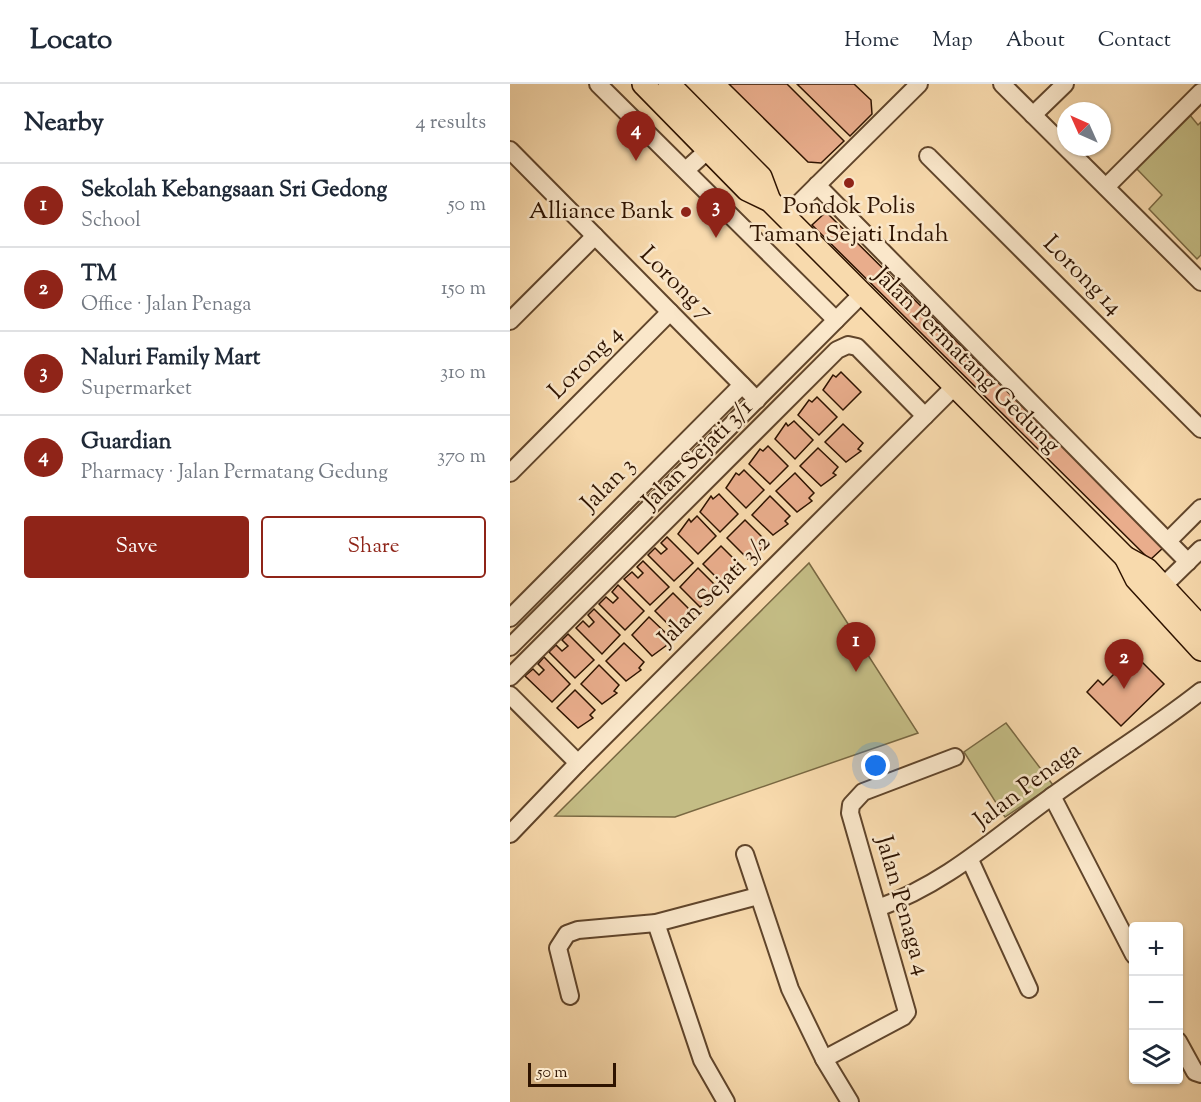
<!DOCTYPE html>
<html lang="en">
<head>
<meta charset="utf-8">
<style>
  :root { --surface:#fff; --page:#f6f6f7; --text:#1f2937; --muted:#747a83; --line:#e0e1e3; --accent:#8f2418 }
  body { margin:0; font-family:"Sorts Mill Goudy",serif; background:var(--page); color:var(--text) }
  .controls { position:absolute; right:18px; bottom:18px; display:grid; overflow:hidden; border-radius:6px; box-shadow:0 2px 4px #0004 }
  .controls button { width:54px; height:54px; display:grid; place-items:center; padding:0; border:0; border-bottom:2px solid var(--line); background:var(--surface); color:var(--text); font:30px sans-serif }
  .compass { position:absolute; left:547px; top:18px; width:54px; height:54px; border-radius:50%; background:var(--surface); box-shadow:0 2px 4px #0004; rotate:315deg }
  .scale { position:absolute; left:18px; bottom:15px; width:88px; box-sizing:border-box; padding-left:6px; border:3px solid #2e1300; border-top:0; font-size:16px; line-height:21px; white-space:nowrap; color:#2e1300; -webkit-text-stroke:4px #fae7ca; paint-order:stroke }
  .you { position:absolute; left:366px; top:682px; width:21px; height:21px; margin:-15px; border:4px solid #fff; border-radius:50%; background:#1a73e8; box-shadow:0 0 0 9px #1a73e833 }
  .badge { display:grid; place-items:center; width:39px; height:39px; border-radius:50%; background:var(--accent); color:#fff; font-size:20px; font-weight:700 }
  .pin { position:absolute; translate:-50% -50px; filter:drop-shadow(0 2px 3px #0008) }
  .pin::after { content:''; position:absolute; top:32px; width:21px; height:18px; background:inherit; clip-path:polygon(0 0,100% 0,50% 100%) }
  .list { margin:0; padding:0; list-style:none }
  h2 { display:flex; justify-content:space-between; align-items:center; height:78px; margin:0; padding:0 24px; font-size:26px }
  h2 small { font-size:20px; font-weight:400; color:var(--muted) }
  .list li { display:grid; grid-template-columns:39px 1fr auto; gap:18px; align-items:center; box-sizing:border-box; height:84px; padding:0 24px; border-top:2px solid var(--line) }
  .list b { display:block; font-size:22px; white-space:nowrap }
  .list p { margin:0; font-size:20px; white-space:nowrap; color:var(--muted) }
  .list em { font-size:20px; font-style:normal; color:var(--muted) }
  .actions { display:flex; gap:12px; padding:18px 24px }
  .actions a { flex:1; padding:14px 0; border:2px solid var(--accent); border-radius:6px; text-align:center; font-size:21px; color:var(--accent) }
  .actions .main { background:var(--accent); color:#fff }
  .icon { flex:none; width:33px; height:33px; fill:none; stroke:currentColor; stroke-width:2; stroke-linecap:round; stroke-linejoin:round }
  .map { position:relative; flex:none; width:691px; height:1018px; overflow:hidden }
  header { display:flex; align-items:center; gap:36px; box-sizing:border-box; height:84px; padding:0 30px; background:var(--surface); border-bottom:2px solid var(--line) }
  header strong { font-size:28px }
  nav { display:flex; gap:33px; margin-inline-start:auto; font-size:21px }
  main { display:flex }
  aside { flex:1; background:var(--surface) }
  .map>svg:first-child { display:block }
  .green { fill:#c4bd85; stroke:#796842; stroke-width:1.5 }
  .building { fill:#e9ad8c; stroke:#2e1300; stroke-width:1.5 }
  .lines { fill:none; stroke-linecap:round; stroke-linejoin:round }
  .minor-casing { stroke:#60452b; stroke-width:20 }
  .major-casing { stroke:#2e1300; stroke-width:24 }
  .minor { stroke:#fae7ca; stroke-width:16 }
  .major { stroke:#f8daad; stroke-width:21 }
  .poi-dot { fill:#8f2418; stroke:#fae7ca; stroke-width:2 }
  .labels { text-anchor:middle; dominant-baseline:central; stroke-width:5; stroke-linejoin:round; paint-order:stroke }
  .poi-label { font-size:24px; fill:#2e1300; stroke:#fae7ca }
  .street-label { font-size:24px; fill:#2e1300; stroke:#fae7ca }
</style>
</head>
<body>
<header>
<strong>Locato</strong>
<nav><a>Home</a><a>Map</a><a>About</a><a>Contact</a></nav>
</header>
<main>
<aside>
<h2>Nearby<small>4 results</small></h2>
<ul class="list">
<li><span class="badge">1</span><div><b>Sekolah Kebangsaan Sri Gedong</b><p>School</p></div><em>50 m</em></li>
<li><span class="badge">2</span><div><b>TM</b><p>Office · Jalan Penaga</p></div><em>150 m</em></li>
<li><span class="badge">3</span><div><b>Naluri Family Mart</b><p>Supermarket</p></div><em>310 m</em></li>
<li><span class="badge">4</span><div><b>Guardian</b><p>Pharmacy · Jalan Permatang Gedung</p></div><em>370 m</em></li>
</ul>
<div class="actions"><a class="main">Save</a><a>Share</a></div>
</aside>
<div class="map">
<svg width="691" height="1018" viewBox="0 0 691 1018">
  <rect width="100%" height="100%" fill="#f8daad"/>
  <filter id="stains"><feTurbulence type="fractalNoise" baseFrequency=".00333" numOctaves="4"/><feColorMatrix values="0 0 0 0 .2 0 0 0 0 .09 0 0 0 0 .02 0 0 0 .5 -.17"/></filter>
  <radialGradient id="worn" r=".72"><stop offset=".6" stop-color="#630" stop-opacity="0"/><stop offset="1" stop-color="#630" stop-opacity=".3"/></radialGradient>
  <g class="green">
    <path d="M679 30 688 41 691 38V171L687 175 639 125 652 111 625 83Z"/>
    <path d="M299 479 408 649 165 733 45 732Z"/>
    <path d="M496 639 543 701 495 733 454 668Z"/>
  </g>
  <g class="building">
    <path d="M219 0H277L334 57 311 79 298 78Z"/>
    <path d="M287 0H344L361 16 362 30 340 52Z"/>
    <path d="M316 128 654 463 640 476 302 141Z"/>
    <path d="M331 288 351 308 333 326 313 306 323 291 326 293Z"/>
    <path d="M307 313 327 333 309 351 288 331 299 316 302 318Z"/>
    <path d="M284 337 303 356 285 375 265 355 276 339 278 342Z"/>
    <path d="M333 340 353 359 348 365 351 367 336 378 315 358Z"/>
    <path d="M258 362 278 382 260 400 239 380 250 365 253 367Z"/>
    <path d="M308 364 328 383 323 389 326 391 311 402 290 382Z"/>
    <path d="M234 386 254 406 236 424 216 404 226 389 229 391Z"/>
    <path d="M285 389 304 409 299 414 302 417 287 428 266 407Z"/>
    <path d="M209 410 228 430 210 448 190 428 201 412 203 415Z"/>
    <path d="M260 412 280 432 275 437 278 440 263 451 242 431Z"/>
    <path d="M187 432 206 452 188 470 168 450 179 435 181 438Z"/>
    <path d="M235 436 255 456 250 461 253 464 238 475 217 454Z"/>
    <path d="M157 453 183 479 164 497 138 471 145 464 151 470 157 465 151 459Z"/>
    <path d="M211 462 231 482 226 487 228 490 213 500 193 480Z"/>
    <path d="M133 477 159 503 140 521 114 495 122 488 128 494 133 489 127 483Z"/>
    <path d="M188 484 208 504 203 509 205 512 190 523 170 503Z"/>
    <path d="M108 501 134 527 115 546 89 520 96 513 103 519 108 514 102 508Z"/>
    <path d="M163 509 183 529 178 534 181 537 166 548 145 527Z"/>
    <path d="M84 525 110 551 92 570 66 544 73 537 79 543 84 538 78 531Z"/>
    <path d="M139 533 160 553 154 558 157 561 142 572 122 551Z"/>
    <path d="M58 550 84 576 65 594 39 568 46 561 52 567 58 562 52 556Z"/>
    <path d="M114 559 134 578 129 584 131 586 116 597 96 577Z"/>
    <path d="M617 568 625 575 627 573 654 600 611 642 577 608 588 596 593 601 613 581 608 576Z"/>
    <path d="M34 573 60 600 42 618 15 592 23 585 29 591 34 586 28 580Z"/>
    <path d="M89 581 109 601 104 607 107 609 92 620 71 600Z"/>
    <path d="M65 606 85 626 80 631 83 634 68 644 47 624Z"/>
  </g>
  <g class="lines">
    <defs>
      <g id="minor">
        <path d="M88 0 326 236"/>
        <path d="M492 0 691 198"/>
        <path d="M523 31 555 0"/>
        <path d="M0 66 247 316"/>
        <path d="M418 72 691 345"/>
        <path d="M176 86 198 66"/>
        <path d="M307 101 678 478"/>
        <path d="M596 103 691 8"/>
        <path d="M276 132 409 0"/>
        <path d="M0 237 85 152"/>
        <path d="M0 389 160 228"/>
        <path d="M658 457 691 424"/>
        <path d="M645 510 691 465"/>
        <path d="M0 534 232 301"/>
        <path d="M0 563 353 209"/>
        <path d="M0 593 327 266 338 261 347 263 415 332"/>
        <path d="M0 611 68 679 445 302"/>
        <path d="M542 712 624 871"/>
        <path d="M0 750 68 679"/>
        <path d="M235 770 280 905 314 975"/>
        <path d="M460 776 519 905"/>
        <path d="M368 824C437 799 483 755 541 713 590 677 643 645 691 607"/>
        <path d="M146 839 192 976 216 1018"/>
        <path d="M60 912 48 864 57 850 68 846 146 839 248 812"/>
        <path d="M668 957 685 988 691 990"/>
        <path d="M340 1018 314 975 393 933 397 928 340 729 341 721 353 708 445 673"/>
      </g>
      <g id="major">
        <path d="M133 0 237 106 260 117 615 473 637 485 691 543"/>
        <path d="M159 0 251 93 260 117"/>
        <path d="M615 473 626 495 691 566"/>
      </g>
    </defs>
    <use href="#minor" class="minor-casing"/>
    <use href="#major" class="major-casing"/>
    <use href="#minor" class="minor"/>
    <use href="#major" class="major"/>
  </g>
  <g class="poi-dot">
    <circle cx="339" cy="99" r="6"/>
    <circle cx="176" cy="128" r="6"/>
  </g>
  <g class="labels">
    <g class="poi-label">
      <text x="339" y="123">Pondok Polis<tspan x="339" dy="28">Taman Sejati Indah</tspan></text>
      <text x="164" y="128" text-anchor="end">Alliance Bank</text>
    </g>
    <g class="street-label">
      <text transform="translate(572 192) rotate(45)">Lorong 14</text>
      <text transform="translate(166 200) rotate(45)">Lorong 7</text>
      <text transform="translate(456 277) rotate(45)">Jalan Permatang Gedung</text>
      <text transform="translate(76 279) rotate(-45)">Lorong 4</text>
      <text transform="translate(188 371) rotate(-45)">Jalan Sejati 3/1</text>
      <text transform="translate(99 401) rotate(-45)">Jalan 3</text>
      <text transform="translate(205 507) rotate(-45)">Jalan Sejati 3/2</text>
      <text transform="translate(518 702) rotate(-37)">Jalan Penaga</text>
      <text transform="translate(392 822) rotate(74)">Jalan Penaga 4</text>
    </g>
  </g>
  <rect width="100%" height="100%" filter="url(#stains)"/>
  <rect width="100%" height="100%" fill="url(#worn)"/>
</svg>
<div class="controls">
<button>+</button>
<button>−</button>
<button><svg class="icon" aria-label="layers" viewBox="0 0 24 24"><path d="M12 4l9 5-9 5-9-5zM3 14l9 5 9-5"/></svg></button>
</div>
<svg class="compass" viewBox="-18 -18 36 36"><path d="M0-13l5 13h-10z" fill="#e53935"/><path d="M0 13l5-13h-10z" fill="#747a83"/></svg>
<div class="scale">50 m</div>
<div class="you"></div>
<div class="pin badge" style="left:346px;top:588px">1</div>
<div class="pin badge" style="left:614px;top:605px">2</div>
<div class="pin badge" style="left:206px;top:154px">3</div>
<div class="pin badge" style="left:126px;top:77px">4</div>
</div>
</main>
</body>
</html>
